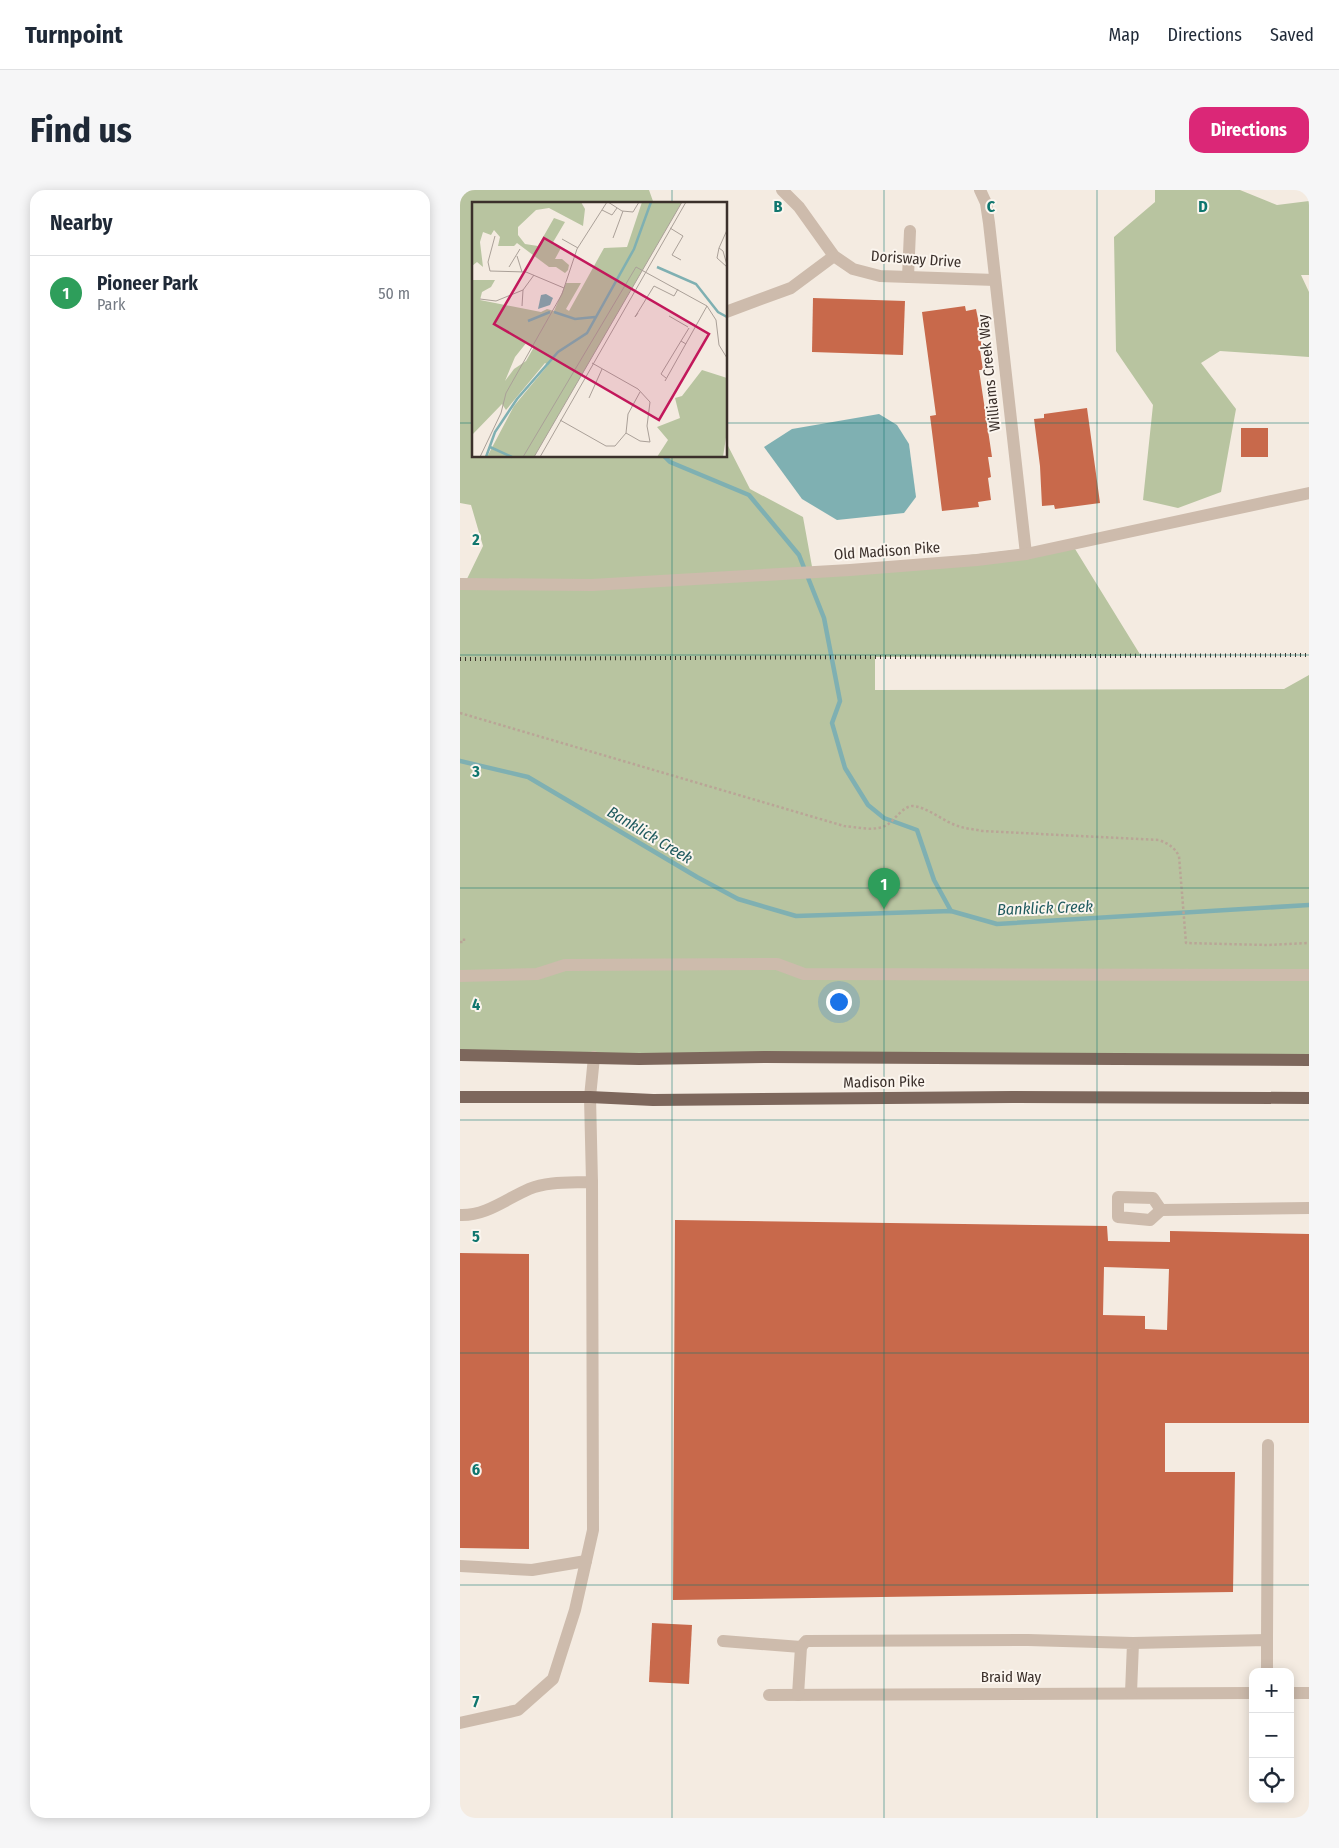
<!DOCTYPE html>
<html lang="en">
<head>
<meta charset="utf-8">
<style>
  :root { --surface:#fff; --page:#f6f6f7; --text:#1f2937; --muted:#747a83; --line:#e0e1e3; --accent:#db2777 }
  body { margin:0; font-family:"Fira Sans Condensed",sans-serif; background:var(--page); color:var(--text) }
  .controls { position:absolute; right:15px; bottom:15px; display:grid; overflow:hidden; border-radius:10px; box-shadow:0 2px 12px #0003 }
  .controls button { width:45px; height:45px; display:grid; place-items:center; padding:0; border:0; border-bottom:1px solid var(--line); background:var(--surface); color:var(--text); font:25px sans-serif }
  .you { position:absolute; left:378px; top:811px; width:18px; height:18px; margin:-12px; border:4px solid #fff; border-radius:50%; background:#1a73e8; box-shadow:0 0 0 8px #1a73e833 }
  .badge { display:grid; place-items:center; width:32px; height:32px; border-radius:50%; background:var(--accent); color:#fff; font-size:16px; font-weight:700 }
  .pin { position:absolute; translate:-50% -41px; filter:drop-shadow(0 1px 2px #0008) }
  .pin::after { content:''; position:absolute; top:26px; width:18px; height:15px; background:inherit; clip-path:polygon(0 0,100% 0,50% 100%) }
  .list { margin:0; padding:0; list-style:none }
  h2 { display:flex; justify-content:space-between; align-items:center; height:65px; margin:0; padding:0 20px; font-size:21px }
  h2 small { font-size:16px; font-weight:400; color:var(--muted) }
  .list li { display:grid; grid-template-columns:32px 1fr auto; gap:15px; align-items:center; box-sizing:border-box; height:75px; padding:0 20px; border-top:1px solid var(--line) }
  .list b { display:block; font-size:19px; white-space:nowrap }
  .list p { margin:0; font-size:16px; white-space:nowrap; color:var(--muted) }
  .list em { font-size:16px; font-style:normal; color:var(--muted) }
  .icon { flex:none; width:28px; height:28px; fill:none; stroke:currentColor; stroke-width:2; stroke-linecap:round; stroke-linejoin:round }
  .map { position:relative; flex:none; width:849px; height:1628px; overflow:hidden; border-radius:15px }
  header { display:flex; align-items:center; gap:30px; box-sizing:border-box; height:70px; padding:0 25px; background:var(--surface); border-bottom:1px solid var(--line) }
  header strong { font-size:24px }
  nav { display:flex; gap:28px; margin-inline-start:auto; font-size:18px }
  .intro { display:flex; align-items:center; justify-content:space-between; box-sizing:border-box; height:120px; padding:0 30px }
  h1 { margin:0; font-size:35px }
  .button { padding:12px 22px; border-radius:15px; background:var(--accent); color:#fff; font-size:18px; font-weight:700 }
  main { display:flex; gap:30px; padding:0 30px }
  aside { flex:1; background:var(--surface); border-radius:15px; box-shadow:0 2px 12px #0003 }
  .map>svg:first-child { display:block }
  .green { fill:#b8c4a0 }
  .water { fill:#7fb0b2 }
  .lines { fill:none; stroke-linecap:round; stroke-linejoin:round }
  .stream { stroke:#7fb0b2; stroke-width:4.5 }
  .building { fill:#c8694b; fill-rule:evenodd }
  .path { stroke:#b9a596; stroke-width:2.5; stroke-dasharray:2.5 2.5; stroke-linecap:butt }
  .minor { stroke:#cdbbac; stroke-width:12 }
  .major { stroke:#7d675c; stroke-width:12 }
  .rail { stroke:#3b302b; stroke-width:4; stroke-dasharray:1 4; stroke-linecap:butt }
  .grid { fill:none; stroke:#0f766e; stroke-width:1; stroke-opacity:0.55 }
  .labels { text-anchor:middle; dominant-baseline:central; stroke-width:4; stroke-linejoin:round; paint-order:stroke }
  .street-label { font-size:15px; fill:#3b302b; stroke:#fbf5ee }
  .water-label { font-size:16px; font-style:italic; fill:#1f5a5e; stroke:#fbf5ee }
  .inset-river { fill:none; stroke:#7fb0b2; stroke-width:2.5 }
  .inset-road { fill:none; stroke:#aaa098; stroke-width:1 }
  .view { fill:#c2185b; fill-opacity:0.15; stroke:#c2185b; stroke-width:2.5 }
  .inset-edge { fill:none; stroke:#3b302b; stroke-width:2.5 }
  .grid-label { font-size:16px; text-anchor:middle; font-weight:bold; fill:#0f766e; stroke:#fbf5ee; stroke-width:4; stroke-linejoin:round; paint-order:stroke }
</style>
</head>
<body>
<header>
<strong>Turnpoint</strong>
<nav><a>Map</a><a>Directions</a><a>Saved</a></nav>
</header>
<div class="intro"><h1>Find us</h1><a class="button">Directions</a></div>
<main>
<aside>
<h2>Nearby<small></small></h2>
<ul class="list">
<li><span class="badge" style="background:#2e9e5b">1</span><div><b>Pioneer Park</b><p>Park</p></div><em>50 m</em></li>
</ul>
</aside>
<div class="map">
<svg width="849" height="1628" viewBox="0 0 849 1628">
  <rect width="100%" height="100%" fill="#f4ebe1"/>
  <g class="green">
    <path d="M0 0H189L194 14H14V266H266V252L290 299 343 327 353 382 612 354 681 466 415 467V500L824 499 849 485V870L0 865V394L5 393 23 356 11 315 0 313Z"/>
    <path d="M695 0H780L817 15 849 11V85H841L849 102V167L760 161 741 173 776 219 761 302 718 318 683 310 693 215 656 161 654 47 695 12Z"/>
  </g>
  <path class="water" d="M419 224 437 235 449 254 456 307 444 323 377 330 342 309 304 257 332 239Z"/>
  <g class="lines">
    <g class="stream">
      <path d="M204 266 210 272 289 305 339 365 364 428 380 511 372 533 385 578 408 615 424 628 457 640 474 690 491 721"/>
      <path d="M0 571 68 587 237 687 278 709 336 726 491 721 537 734 849 715"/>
    </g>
  </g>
  <g class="building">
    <path d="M353 108 445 111 443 165 352 162Z"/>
    <path d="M505 116 506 121 516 119 520 139 522 160H520L523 180H519L532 267H528L531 287 528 288 531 310 518 312 519 317 482 321 470 226 476 225 462 122Z"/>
    <path d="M627 218 640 313 595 319 594 315 582 316 580 276 574 229 584 228V224Z"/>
    <rect x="781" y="238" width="27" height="29"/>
    <path d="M215 1030 647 1036 648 1051 710 1052V1041L849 1044V1233H705V1282H775L773 1402 213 1410ZM644 1077 709 1079 707 1140 685 1139V1126L643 1125Z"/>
    <path d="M0 1063 69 1064V1359L0 1358Z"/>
    <path d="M192 1433 232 1435 229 1494 189 1492Z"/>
  </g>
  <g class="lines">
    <g class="path">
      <path d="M0 523 384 636C397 637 415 642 427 635 435 630 442 617 452 616 466 616 484 632 498 636 506 639 514 639 522 641L699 650C709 654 714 657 719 666L726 753 807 755 849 753"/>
      <path d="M0 752H4V748"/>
    </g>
    <g class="minor">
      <path d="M322 0 339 17 374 66 393 79 420 86 535 90"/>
      <path d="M520 0 526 13 529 33 566 364"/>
      <path d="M448 87 450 41"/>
      <path d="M266 122 331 98 374 66"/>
      <path d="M0 394 132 395 390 380 517 370 566 364 849 303"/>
      <path d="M0 786 77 784 105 775 317 774 344 784 849 785"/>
      <path d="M701 1020 693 1008 658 1007V1027L690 1030 701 1020 849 1018"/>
      <path d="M0 1025C26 1026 46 1009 69 999 88 991 111 993 132 992"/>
      <path d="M0 1376 72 1380 126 1371"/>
      <path d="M807 1450 808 1255"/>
      <path d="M263 1451 341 1457"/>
      <path d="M673 1453 807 1450V1482"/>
      <path d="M830 1503H849"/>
      <path d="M309 1505 793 1503"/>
      <path d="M338 1505 341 1457 346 1451 568 1450 673 1453 671 1503"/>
      <path d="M0 1533 58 1520 93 1489 115 1420 133 1340 132 992 130 907 134 867"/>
    </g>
    <g class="major">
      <path d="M0 865 179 869 307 867 849 870"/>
      <path d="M0 907H130L193 910 552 907 849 908"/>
    </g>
    <path class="rail" d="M0 469 849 465"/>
  </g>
  <path class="grid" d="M212 0V14M424 0V1628M637 0V1628M0 233H14M266 233H849M212 266V1628M0 465H849M0 698H849M0 930H849M0 1163H849M0 1395H849"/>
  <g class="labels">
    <g class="street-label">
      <text transform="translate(456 69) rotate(4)">Dorisway Drive</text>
      <text transform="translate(529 183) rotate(-96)">Williams Creek Way</text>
      <text transform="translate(427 361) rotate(-4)">Old Madison Pike</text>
      <text transform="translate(424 892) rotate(-1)">Madison Pike</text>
      <text x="551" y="1487">Braid Way</text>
    </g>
    <g class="water-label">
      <text transform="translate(190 645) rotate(31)">Banklick Creek</text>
      <text transform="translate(585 718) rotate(-2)">Banklick Creek</text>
    </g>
  </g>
  <g transform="translate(12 12)">
    <rect width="255" height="255" fill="#f4ebe1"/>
    <path d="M0 0H109L113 7 111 24 77 6 64 8 46 25V33L53 42 66 44 82 16 93 20 80 42 89 46 83 57H90L97 63 96 68 93 71 84 65H77L45 41 42 44H26L28 35 22 28 19 33 11 30 8 40 11 65 5 60 0 64ZM170 0H210L62 255H15L42 204 76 163 73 161 34 208 30 202 0 233V78H23L19 85 10 90 8 98 69 110 75 107 82 109 94 81H109L94 107 97 109 132 46 155 45ZM55 140 62 145 54 159 42 167 33 179 43 155ZM230 168 255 176V229L251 255H185L196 238 185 225 208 216 203 196 210 194Z" fill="#b8c4a0" fill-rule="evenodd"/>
    <path d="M74 92 81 96 78 103 66 107 69 93Z" fill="#7fb0b2"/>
    <path class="inset-river" d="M185 65 224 82 246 110 255 115M82 110 103 117 123 115M56 119 78 110M18 245 40 255M14 255 23 230 45 197 86 150 115 131 162 47 179 0"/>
    <path class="inset-road" d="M136 0 150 9 161 10 167 0M228 0H244M130 8 140 13 145 6M198 26 211 34 200 53 209 58M23 34 16 60 18 69 54 70 92 86M141 36 151 9M90 37 106 46M247 46 255 28M45 54 50 70M255 63 251 49 247 46 245 56 255 65M37 65 48 47M8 97 24 99 51 88 62 73M50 104 51 88M166 111 163 115 182 84 202 94 206 87M197 114 216 125M209 139 217 126M120 161 166 187 178 200 175 224 178 240 168 239 154 231M194 176 189 172 209 139 214 142M193 179 235 104M117 196 130 167M88 218 134 244H143L154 231 156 212 168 190M8 255 29 211 34 191 90 92 105 47 135 0M51 255 164 65 235 104 244 118 247 143 255 156M62 255 210 0M68 255 214 0"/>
    <path class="view" d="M72 36 237 132 187 218 22 122Z"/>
    <rect width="255" height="255" class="inset-edge"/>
  </g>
  <g class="grid-label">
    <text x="318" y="22">B</text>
    <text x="531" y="22">C</text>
    <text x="743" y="22">D</text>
    <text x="16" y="355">2</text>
    <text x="16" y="587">3</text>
    <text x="16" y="820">4</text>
    <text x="16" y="1052">5</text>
    <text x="16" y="1285">6</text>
    <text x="16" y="1517">7</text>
  </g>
</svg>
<div class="controls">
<button>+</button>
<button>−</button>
<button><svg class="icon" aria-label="locate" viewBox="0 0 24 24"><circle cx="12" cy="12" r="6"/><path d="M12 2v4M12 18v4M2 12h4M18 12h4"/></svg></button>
</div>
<div class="you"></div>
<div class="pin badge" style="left:424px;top:719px;background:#2e9e5b">1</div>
</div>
</main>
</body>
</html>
